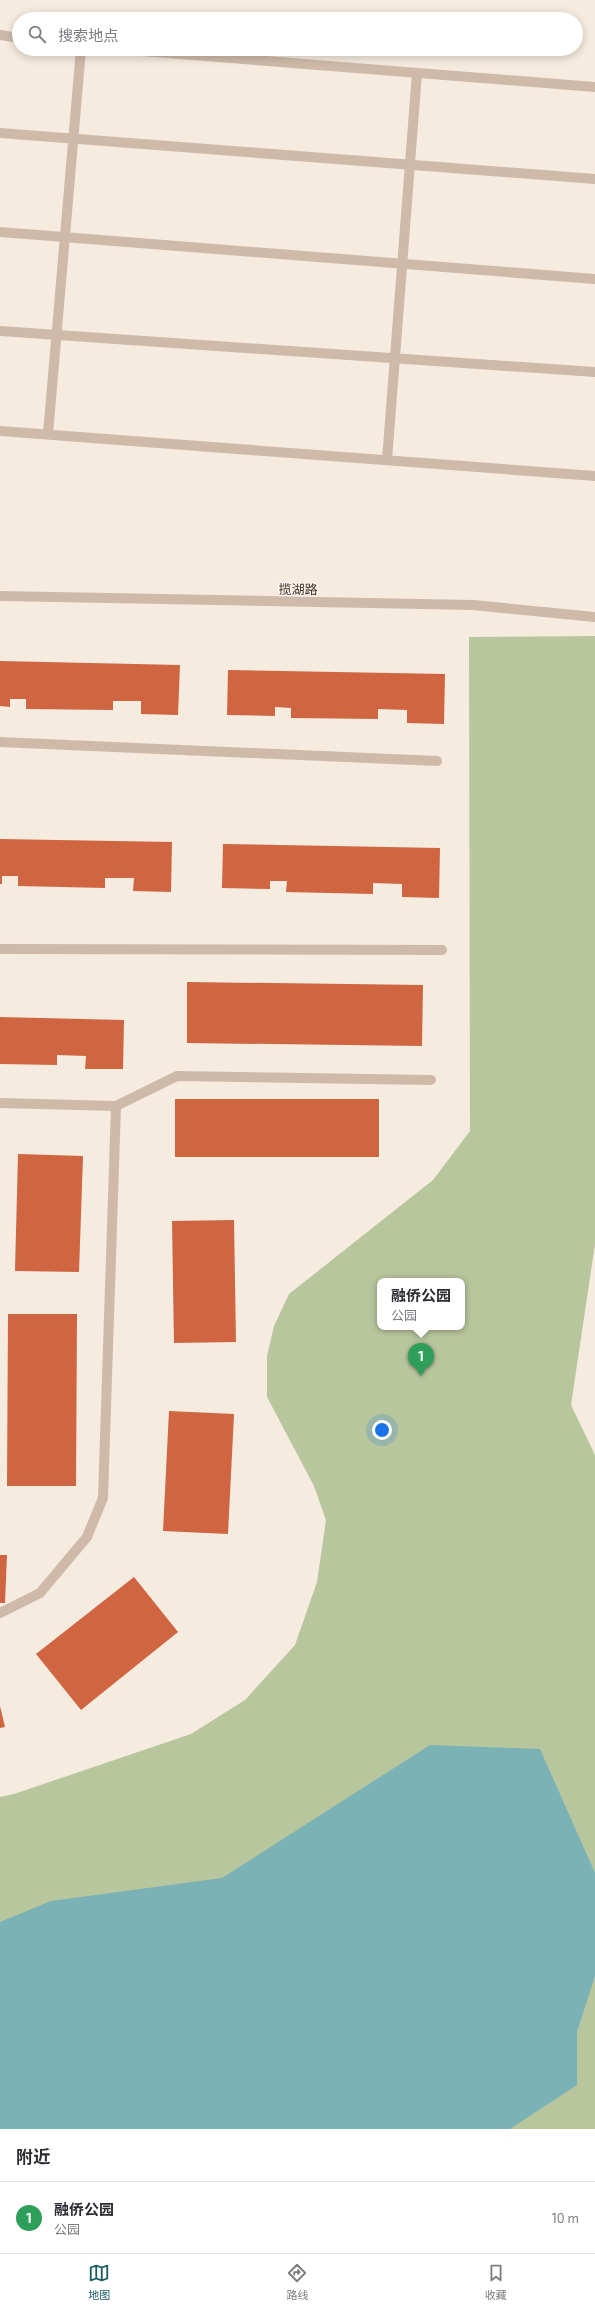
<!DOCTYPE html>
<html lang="zh">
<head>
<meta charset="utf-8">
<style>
  :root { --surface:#fff; --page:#f7f7f7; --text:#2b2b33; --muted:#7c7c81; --line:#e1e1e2; --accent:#1b5c61 }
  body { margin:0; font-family:"Exo 2","Noto Sans SC",sans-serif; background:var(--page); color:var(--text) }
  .you { position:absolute; left:382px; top:1430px; width:14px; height:14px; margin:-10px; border:3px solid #fff; border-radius:50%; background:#1a73e8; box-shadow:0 0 0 6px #1a73e833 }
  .badge { display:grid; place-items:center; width:26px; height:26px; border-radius:50%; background:var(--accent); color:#fff; font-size:13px; font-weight:700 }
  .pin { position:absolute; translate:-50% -33px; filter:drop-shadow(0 1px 2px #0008) }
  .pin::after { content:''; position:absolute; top:21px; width:14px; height:12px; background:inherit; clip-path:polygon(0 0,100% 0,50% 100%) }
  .popup { position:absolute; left:377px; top:1278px; width:88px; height:52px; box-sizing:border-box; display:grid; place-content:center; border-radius:8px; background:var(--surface); filter:drop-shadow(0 1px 3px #0005); font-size:13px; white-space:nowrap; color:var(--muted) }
  .popup b { font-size:15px; color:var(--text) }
  .popup::after { content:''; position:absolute; left:50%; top:100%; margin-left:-8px; border:8px solid transparent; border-top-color:var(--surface) }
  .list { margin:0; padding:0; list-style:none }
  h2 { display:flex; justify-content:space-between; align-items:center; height:52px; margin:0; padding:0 16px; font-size:17px }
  h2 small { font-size:13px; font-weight:400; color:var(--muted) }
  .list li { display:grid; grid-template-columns:26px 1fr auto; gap:12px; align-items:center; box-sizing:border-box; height:72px; padding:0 16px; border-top:1px solid var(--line) }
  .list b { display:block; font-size:15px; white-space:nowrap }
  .list p { margin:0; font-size:13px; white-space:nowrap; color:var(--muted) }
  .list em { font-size:13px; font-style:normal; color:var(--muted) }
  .icon { flex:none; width:22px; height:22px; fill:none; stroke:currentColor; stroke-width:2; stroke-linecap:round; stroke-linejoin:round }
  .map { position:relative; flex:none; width:595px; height:2129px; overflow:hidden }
  .search { position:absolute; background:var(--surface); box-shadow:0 2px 10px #0003; left:12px; right:12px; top:12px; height:44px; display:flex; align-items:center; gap:10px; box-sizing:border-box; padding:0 14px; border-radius:22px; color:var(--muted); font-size:15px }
  .sheet { height:124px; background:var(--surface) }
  nav { display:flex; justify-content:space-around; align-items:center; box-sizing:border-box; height:56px; border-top:1px solid var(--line); background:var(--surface); font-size:11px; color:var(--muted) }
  nav a { display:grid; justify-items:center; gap:2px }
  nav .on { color:var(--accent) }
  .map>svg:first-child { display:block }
  .green { fill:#b8c69d; fill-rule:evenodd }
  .water { fill:#7bb2b5 }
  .building { fill:#d06542 }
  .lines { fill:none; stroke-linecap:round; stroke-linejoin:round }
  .minor { stroke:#cfbaa9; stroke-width:10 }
  .labels { text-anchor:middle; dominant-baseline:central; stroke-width:3; stroke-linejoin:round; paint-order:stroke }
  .street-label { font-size:13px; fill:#3b2f29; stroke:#fcf4ec }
</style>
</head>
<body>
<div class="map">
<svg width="595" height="2129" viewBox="0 0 595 2129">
  <rect width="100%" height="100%" fill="#f5ebdf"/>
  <path class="green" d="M595 636V1244L571 1405 595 1455V2129H0V1797L14 1794 191 1734 245 1700 295 1645 317 1582 326 1520 314 1486 267 1397V1356L274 1326 289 1294 433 1180 470 1131 469 637ZM380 1281H462V1327H380Z"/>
  <path class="water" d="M430 1745 540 1749 595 1873V1976L577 2032V2085L510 2129H0V1922L51 1901 222 1878Z"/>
  <g class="building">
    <path d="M0 661 180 665 178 715 141 714V701H113V710L26 709V699H10V707L0 706Z"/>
    <path d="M228 670 445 674 444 724 407 723V710L378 709V719L291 718V708L275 707V716L227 715Z"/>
    <path d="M0 839 172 842 171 892 133 891 134 878H105V888L18 886V876H2V884H0Z"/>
    <path d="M223 844 440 848 439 898 402 897V884L373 883V894L286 892 287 881H270V889L222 888Z"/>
    <path d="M187 982 423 985 422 1046 187 1043Z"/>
    <path d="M0 1017 124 1020 123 1069H85L86 1056 57 1055V1065L0 1064Z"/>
    <rect x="175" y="1099" width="204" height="58"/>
    <path d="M18 1154 83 1156 79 1272 15 1271Z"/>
    <path d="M234 1220 236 1342 174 1343 172 1221Z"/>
    <path d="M8 1314H77L76 1486H7Z"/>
    <path d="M169 1411 234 1414 228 1534 163 1531Z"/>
    <path d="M0 1555H7L5 1603H0Z"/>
    <path d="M134 1577 178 1632 81 1710 36 1654Z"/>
    <path d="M0 1706 5 1727 0 1728Z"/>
  </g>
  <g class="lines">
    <g class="minor">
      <path d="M0 35 19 38"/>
      <path d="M116 49 595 87"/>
      <path d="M0 133 595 179"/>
      <path d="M0 232 595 279"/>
      <path d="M0 331 595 372"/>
      <path d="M0 431 595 476"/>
      <path d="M48 434 81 49"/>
      <path d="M387 460 417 73"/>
      <path d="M0 596 473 605 595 617"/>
      <path d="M0 742 437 761"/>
      <path d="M0 949 442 950"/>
      <path d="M0 1103 116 1106 177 1076 431 1080"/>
      <path d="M0 1613 40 1593 87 1537 103 1498 116 1106"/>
    </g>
  </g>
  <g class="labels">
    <g class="street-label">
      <text transform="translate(298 589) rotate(1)">揽湖路</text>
    </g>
  </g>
</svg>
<div class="you"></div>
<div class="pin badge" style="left:421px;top:1376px;background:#2e9e5b">1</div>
<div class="popup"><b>融侨公园</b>公园</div>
<div class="search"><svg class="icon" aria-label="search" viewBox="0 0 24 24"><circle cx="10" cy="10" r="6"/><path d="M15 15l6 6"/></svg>搜索地点</div>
</div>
<section class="sheet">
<h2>附近<small></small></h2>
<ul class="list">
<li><span class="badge" style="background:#2e9e5b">1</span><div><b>融侨公园</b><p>公园</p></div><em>10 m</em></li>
</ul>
</section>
<nav>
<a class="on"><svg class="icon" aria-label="map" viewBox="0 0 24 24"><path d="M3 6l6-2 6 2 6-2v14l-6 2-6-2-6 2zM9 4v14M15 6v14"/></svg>地图</a>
<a><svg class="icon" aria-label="directions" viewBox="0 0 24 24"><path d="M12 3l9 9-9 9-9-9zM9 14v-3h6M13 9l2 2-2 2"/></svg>路线</a>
<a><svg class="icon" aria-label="saved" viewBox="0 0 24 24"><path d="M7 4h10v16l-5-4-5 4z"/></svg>收藏</a>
</nav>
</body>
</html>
